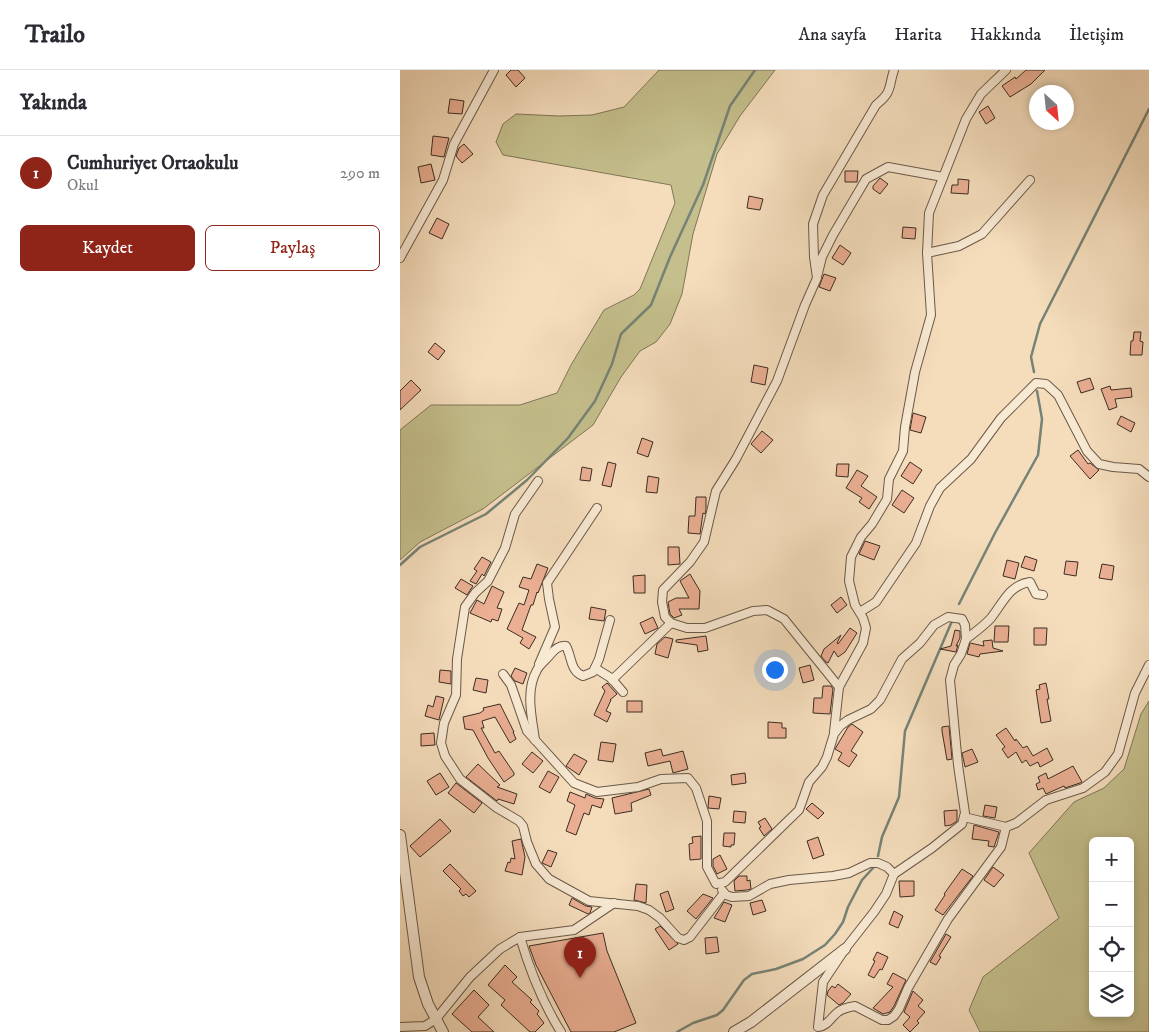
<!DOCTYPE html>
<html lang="tr">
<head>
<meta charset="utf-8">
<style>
  :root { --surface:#fff; --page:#f7f7f7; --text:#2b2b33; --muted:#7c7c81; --line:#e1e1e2; --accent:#8f2418 }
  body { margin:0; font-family:"IM FELL DW Pica",serif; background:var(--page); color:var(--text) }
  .controls { position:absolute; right:15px; bottom:15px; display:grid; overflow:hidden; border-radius:8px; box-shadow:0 2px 8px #0003 }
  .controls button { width:45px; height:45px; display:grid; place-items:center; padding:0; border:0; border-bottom:1px solid var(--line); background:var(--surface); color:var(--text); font:25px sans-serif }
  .compass { position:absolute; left:629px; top:15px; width:45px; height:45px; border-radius:50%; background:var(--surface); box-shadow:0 2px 8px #0003; rotate:153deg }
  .you { position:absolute; left:374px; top:599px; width:18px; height:18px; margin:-12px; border:4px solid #fff; border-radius:50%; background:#1a73e8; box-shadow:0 0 0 8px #1a73e833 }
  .badge { display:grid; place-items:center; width:32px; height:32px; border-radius:50%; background:var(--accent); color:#fff; font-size:16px; font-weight:700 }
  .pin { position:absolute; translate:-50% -41px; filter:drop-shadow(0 1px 2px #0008) }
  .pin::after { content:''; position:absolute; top:26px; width:18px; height:15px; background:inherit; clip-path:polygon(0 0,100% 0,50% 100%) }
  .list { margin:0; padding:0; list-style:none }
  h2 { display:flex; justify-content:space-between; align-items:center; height:65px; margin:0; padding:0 20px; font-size:21px }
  h2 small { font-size:16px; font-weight:400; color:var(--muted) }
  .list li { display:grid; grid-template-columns:32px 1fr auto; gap:15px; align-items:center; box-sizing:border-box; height:75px; padding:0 20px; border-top:1px solid var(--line) }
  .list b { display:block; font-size:19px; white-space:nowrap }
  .list p { margin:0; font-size:16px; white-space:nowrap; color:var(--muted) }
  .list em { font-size:16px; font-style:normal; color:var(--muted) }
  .actions { display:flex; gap:10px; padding:15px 20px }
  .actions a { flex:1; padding:11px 0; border:1px solid var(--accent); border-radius:8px; text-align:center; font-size:18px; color:var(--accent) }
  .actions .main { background:var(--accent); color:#fff }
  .icon { flex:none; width:28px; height:28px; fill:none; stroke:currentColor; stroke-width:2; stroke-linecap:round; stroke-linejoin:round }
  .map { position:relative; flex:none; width:749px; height:962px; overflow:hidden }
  header { display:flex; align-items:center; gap:30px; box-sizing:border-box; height:70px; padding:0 25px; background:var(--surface); border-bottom:1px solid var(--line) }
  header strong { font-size:24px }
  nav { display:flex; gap:28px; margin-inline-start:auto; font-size:18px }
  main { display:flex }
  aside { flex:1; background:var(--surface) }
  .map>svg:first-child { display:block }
  .green { fill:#c4bf8c; stroke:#807658; fill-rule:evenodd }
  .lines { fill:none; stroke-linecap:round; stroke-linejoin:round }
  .stream { stroke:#768376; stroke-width:2.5 }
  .building { fill:#ebaf93; stroke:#3b2d23 }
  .minor-casing { stroke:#6a5949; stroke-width:10 }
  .tertiary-casing { stroke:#6a5949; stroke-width:12 }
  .minor { stroke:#f8e9d3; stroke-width:8 }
  .tertiary { stroke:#f8e9d3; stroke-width:10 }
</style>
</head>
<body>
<header>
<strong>Trailo</strong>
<nav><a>Ana sayfa</a><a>Harita</a><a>Hakkında</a><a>İletişim</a></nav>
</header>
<main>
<aside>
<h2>Yakında<small></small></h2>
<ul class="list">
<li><span class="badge">1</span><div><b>Cumhuriyet Ortaokulu</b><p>Okul</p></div><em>290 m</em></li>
</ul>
<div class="actions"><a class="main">Kaydet</a><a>Paylaş</a></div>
</aside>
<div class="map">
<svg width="749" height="962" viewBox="0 0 749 962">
  <rect width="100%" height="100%" fill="#f5ddbc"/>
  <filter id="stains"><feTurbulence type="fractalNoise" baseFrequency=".004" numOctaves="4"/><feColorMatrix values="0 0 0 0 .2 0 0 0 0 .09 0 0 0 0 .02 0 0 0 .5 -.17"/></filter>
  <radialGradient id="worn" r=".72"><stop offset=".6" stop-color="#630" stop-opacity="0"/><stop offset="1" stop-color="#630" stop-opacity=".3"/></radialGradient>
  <g class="green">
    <path d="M259 0H375L340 46 317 84 293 164 282 224 270 254 256 272 240 281 221 307 193 355 83 439 20 472 0 490V360L31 335H120L157 323 171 295 204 240 234 225 240 219 275 133 271 115 103 85 96 72 103 54 116 44 159 46 192 45 224 37Z"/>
    <path d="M749 631V962H580L569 940 583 907 659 848 629 783 674 732 704 718 724 699 741 644ZM693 771H730V943H693Z"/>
  </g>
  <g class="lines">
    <g class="stream">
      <path d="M634 302 631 287 640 254 749 39"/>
      <path d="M0 495 20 477 86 444 127 410 168 368 195 331 212 294 221 264 251 235 270 187 303 115 330 36 355 0"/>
      <path d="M559 534 595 463 638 385 642 349 637 321"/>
      <path d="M478 786 482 767 499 727 505 661 552 551"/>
      <path d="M277 962 293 953 317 945 323 940 344 910 352 904 376 899 403 889 425 875 435 864 443 852 448 837 462 810 474 797"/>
    </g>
  </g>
  <g class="building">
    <path d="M111 0H118L125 8 116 17 106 5Z"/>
    <path d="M626 0H645L631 14 610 27 602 16 615 7 616 9Z"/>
    <path d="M50 29 64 31 62 44 48 43Z"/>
    <path d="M588 36 595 48 586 54 579 42Z"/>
    <path d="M33 66 49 68 44 87 31 85Z"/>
    <path d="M64 74 73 84 62 93 56 86 59 78Z"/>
    <path d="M31 94 35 110 21 113 18 97Z"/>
    <path d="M445 101H458L457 112H445Z"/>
    <path d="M480 108 488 114 480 124 473 119V116Z"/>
    <path d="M558 109 569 110 568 124 551 123 552 115H558Z"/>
    <path d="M349 126 363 129 360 140 347 138Z"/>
    <path d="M37 148 49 154 42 169 29 163Z"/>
    <path d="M503 157 516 158 515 169 502 168Z"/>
    <path d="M440 175 451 183 443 195 432 188Z"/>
    <path d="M424 204 436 208 430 221 419 217Z"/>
    <path d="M734 262H741L740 271 743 272 742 285H730L731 271H733Z"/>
    <path d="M35 273 45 281 38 290 28 282Z"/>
    <path d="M354 295 368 298 365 315 351 312Z"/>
    <path d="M690 308 694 319 681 323 677 312Z"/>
    <path d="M11 310 21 320 0 340V321Z"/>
    <path d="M710 316 711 320 731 318 732 327 715 329 717 337 709 340 701 319Z"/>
    <path d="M513 343 526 347 521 363 510 360Z"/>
    <path d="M721 346 735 353 731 362 717 354Z"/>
    <path d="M362 361 373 370 361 383 351 374Z"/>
    <path d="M242 368 253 372 248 387 237 383Z"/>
    <path d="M678 380 688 394 690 393 699 400 690 409 670 386Z"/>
    <path d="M208 392 216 394 211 417 202 415Z"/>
    <path d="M510 392 522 400 513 414 501 406Z"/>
    <path d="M437 394H449L448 407 436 406Z"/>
    <path d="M182 397 192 399 190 411 180 410Z"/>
    <path d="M457 400 468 406 461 416 477 427 469 439 459 432 462 428 446 418Z"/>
    <path d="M248 406 259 408 257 423 246 422Z"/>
    <path d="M502 420 514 428 504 443 492 435Z"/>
    <path d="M296 427H306V440L305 444 303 443 300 464 288 463 289 446H295Z"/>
    <path d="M465 471 480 476 474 490 459 484Z"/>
    <path d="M268 477H279L280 494 268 495Z"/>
    <path d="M625 486 637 490 634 501 621 497Z"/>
    <path d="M82 487 91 492 84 506 82 504 76 514 70 511 77 501 74 499Z"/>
    <path d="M607 490 619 493 615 509 603 506Z"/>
    <path d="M666 491 678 492 676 506 664 504Z"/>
    <path d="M137 494 148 498 138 523 137 522 133 535H131L122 560 136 567 129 579 120 573 123 568 107 559 119 533 124 535 129 520 119 517 123 507 131 509Z"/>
    <path d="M702 494 714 496 712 510 699 508Z"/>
    <path d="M290 504 300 521 299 539H279L282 545 274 548 270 544 268 532 276 528H289L280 511Z"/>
    <path d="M245 505V523H234L233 506Z"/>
    <path d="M61 509 73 516 67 525 55 518Z"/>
    <path d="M92 516 104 522 97 538 102 539 98 551 92 549 91 552 70 543 77 530 84 534Z"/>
    <path d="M441 527 447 535 437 543 431 535Z"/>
    <path d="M191 537 206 540 204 551 189 549Z"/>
    <path d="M253 547 258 558 245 564 240 553Z"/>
    <path d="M595 556H609L608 572H594Z"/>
    <path d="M450 558 457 563 445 582 438 587 434 581 428 593 426 592 421 586 424 579 441 565 437 573 438 574Z"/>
    <path d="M634 558H647L646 575H634Z"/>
    <path d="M555 560 560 561V568L556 576 558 575 556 582 540 579 551 576Z"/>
    <path d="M306 566 308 580 298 582 297 575 276 572V570Z"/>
    <path d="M265 567 273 569 268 588 255 584 257 574Z"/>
    <path d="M592 570 593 578 603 581 580 584 579 587 567 584 570 573 584 576 583 571Z"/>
    <path d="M410 595 414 610 403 613 399 598Z"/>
    <path d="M115 598 127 603 123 614 115 611 111 606Z"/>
    <path d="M40 600 51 601V614L39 612Z"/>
    <path d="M76 608 88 610 86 623 73 620Z"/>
    <path d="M207 613 217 624 210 630H211L206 641 211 643 207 652 194 645 205 621 202 617Z"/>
    <path d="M646 613 649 629H647L651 651 641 653 636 620 640 619 639 615Z"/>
    <path d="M423 616H431L433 619 430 644 413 643 414 628H422Z"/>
    <path d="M36 626 44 628 39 650 25 646 28 635 33 637Z"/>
    <rect x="227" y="631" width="15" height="11"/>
    <path d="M100 634 114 662H113L116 669 110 673 95 647 82 651 84 658H81L95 683 99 681 114 703V705L104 712 88 688 73 660 65 659 63 647 80 643 84 640 83 638Z"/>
    <path d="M368 652 382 653V658H386V668H368Z"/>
    <path d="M452 654 463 662 451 681 457 685 449 697 438 690 442 683 435 679 448 657Z"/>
    <path d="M549 656 552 689 547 690 542 661V657Z"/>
    <path d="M606 658 615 671 616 669 623 678 627 676 633 686 647 678 653 690 640 697 638 692 630 696 626 690 622 693 616 682 608 688 602 679 605 677 596 665Z"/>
    <path d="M34 663 35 675 21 676V664Z"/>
    <path d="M201 672 216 674 213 692 198 690Z"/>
    <path d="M261 679 263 686 283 681 288 699 273 703 270 691 248 696 245 683Z"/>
    <path d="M572 679 578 692 565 697 562 683Z"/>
    <path d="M132 682 143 691 133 703 122 694Z"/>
    <path d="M174 684 187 691 179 705 166 696Z"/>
    <path d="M78 694 100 715 97 717 117 724 114 734 98 729 97 731 66 707Z"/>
    <path d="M673 696 682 712 680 713 665 718 664 716 646 724 643 718 638 720 636 714 640 712 638 707 646 703 648 709Z"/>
    <path d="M148 701 159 707 150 723 139 717Z"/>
    <path d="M40 703 49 717 36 725 27 711Z"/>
    <path d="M345 703 346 713 332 715 331 705Z"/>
    <path d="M56 713 82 733 74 743 48 723Z"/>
    <path d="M249 719 251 725 231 733 232 741 215 744 212 728Z"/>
    <path d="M170 722 185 728 186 724 195 728 204 729 201 738 192 735 189 745 184 743 176 765 166 761 175 735 167 731Z"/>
    <path d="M309 726 321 728 319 739 308 738Z"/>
    <path d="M412 733 424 743 418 749 406 739Z"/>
    <path d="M585 735 597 737 595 748 583 746Z"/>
    <path d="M557 740V751L551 755 545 756 544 741Z"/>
    <path d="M334 741 346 742 345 753 333 752Z"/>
    <path d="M365 748 372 759 364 766 359 758 361 757 358 752Z"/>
    <path d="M40 749 51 761 20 787 10 776Z"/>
    <path d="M574 755 599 762 594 777 588 776 589 771 572 769Z"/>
    <path d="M324 763H335L334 775H331V777L323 776Z"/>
    <path d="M301 766V789L290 790 289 774 293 773 292 767Z"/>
    <path d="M418 767 424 785 413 789 407 771Z"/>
    <path d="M121 769 125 787 122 805 105 801 108 792 110 793 111 788 115 789 112 771Z"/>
    <path d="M148 780 157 783 151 797 142 793Z"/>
    <path d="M320 785 327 799 317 804 313 796V789Z"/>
    <path d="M50 794 76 821 69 827 66 824 63 826 59 821 61 819 43 801Z"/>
    <path d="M593 797 604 805 594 817 584 810Z"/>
    <path d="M562 799 573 806 543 845 535 840 545 825 544 824Z"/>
    <path d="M339 806H347V811L350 810 351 819 347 820 335 821 334 811Z"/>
    <path d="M499 811H514V826L500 827Z"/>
    <path d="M236 814 247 815 246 833 234 830Z"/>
    <path d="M268 821 274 839 266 842 260 824Z"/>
    <path d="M303 824 313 828 296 849 287 841Z"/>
    <path d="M172 828 186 836 192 837 190 843 188 844 169 835Z"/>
    <path d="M362 830 366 841 353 845 350 833Z"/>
    <path d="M324 832 332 835 325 852 314 848Z"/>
    <path d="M494 841 503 846 498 858 489 854Z"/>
    <path d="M260 856 278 874 269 880 255 859Z"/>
    <path d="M203 863 207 881 236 953 214 962H171L136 895 129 876Z"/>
    <path d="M546 864 551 867 539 886 541 887 536 895 530 892Z"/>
    <path d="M317 867 319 882 306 884 305 868Z"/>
    <path d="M477 882 488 887 482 900 480 899 474 908 468 905 475 891 473 890Z"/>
    <path d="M105 895 117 907 112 912 132 930 130 932 139 941 137 944 144 953 135 962H130L101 935 105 930 88 915Z"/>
    <path d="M493 903 506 910 494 936 490 942 483 944 473 938 493 917 487 914Z"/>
    <path d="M438 914 451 924 443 933 439 935 427 925 428 921 432 916 435 918Z"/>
    <path d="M74 920 89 935 78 947 94 962H72L52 944Z"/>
    <path d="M513 921 523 930 518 936 525 942 517 951 519 953 510 962 503 955 510 947 504 942Z"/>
  </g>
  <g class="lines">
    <defs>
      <g id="minor">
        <path d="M527 183 559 176 582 164 630 110"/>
        <path d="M0 188 43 110 54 74 94 0"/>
        <path d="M418 203 422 187 433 165 466 109 488 97 543 107"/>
        <path d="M138 411 115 444 105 478 88 511 75 523 65 537 57 589 56 625 44 653 41 673 45 686 60 709 97 738 119 751 123 756 127 772 136 794 149 809 189 831 238 836 249 840 260 848 278 868 284 870 290 867 324 823"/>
        <path d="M460 542 476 532 516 473 530 436 540 418 571 389 601 348 636 313 646 314 658 325 687 381 699 394 713 397 739 399 749 407"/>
        <path d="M566 569C575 562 584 556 591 548 603 533 609 515 630 512L636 524 643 525"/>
        <path d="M139 594 155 557 149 529 147 513 197 438"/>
        <path d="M195 598 211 608 223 622"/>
        <path d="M103 604 111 615 127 661 174 713 197 722 238 717 261 709 288 708 296 718 307 751V797L316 814 325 812 399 740 409 712 422 697 427 687 434 664 440 656 448 650 471 639 480 630 502 589 520 573 534 555 548 547 562 549 565 555 566 569 561 584 554 595 550 610 558 695 565 743 562 754 532 778 494 804 486 824 474 842 445 879 423 912 418 957C428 956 431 947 438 942 443 938 449 937 455 936L482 950H488L494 946 499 939 508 918 548 849 601 777 606 757"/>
        <path d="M212 610 271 553"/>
        <path d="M439 617 384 549 367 540 353 541 305 558H287L271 553 265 547 262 532 263 520 290 492 304 472 316 421 336 389 377 311 405 235 417 208 414 187 413 154 423 125 476 35C493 21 488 18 494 0"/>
        <path d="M434 662 439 617 463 573 466 558 463 548 455 535 449 511 451 487 461 467 472 454 487 429 489 409 503 381 505 357 515 302 531 245 527 183 529 143 566 49 581 24 606 0"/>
        <path d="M135 670C132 647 125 621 137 600 140 594 146 590 150 585 154 580 160 575 166 576 172 587 170 601 183 606L193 602 199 589 210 550"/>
        <path d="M564 747 606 757 616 753 646 730 683 718 705 702 718 684 735 623 749 595"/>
        <path d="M322 820 326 825 332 827 349 826 370 814 389 810 433 806 449 803 470 793H478L487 797 494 804"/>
        <path d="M120 867C130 901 142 932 161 962"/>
        <path d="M0 957 25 956 36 949 70 907 100 879 120 867 174 860 214 833"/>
      </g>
      <g id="tertiary">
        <path d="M0 765 19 907 28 934 43 962"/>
        <path d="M334 962 351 952 445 879"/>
      </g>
    </defs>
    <use href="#minor" class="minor-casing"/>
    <use href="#tertiary" class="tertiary-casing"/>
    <use href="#minor" class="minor"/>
    <use href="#tertiary" class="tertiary"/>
  </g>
  <rect width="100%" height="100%" filter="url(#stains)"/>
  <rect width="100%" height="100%" fill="url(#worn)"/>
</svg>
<div class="controls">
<button>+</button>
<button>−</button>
<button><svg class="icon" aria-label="locate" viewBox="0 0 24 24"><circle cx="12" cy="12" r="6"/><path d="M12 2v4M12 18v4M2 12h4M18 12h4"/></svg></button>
<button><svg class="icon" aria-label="layers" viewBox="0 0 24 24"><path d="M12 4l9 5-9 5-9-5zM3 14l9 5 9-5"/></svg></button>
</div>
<svg class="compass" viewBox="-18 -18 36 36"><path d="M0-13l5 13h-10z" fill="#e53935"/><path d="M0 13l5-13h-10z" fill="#7c7c81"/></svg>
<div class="you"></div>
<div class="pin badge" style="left:180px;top:908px">1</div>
</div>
</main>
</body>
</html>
